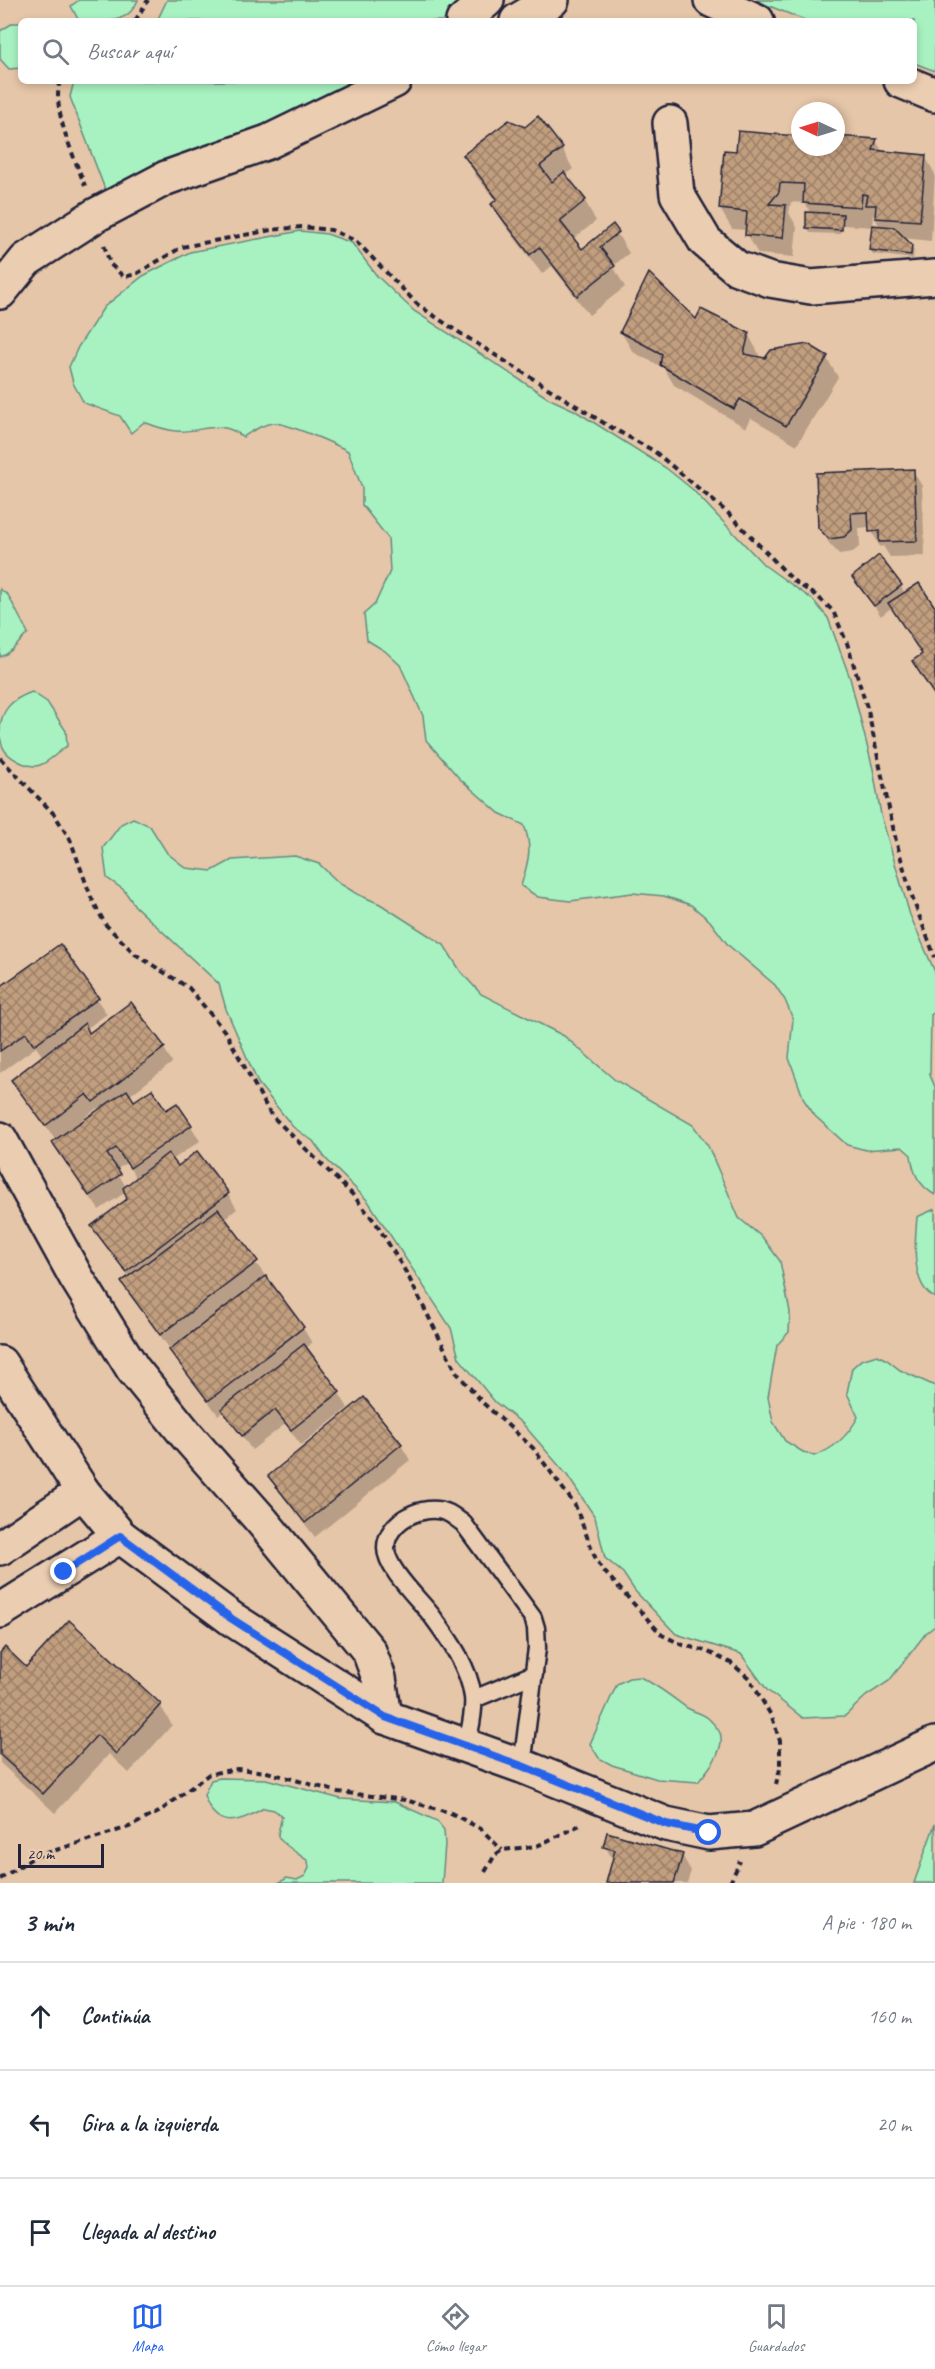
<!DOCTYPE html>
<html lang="es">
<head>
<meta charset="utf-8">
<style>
  :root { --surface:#fff; --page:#f2f2f3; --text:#1f2937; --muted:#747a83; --line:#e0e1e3; --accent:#2563eb }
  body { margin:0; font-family:Caveat,sans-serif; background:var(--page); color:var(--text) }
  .compass { position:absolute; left:791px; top:102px; width:54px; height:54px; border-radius:50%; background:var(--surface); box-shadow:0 3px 9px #0003; rotate:274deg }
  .scale { position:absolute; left:18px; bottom:15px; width:86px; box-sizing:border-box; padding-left:6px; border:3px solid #22223b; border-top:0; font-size:16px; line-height:21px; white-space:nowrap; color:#22223b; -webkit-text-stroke:4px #ebcdb1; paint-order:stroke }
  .stop { position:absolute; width:18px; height:18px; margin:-14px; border:4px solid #2563eb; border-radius:50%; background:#fff }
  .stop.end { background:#2563eb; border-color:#fff; box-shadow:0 2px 6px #0008 }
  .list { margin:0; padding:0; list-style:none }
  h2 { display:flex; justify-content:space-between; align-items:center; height:78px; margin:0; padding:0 24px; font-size:26px }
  h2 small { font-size:20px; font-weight:400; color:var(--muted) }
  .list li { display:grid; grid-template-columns:39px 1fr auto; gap:18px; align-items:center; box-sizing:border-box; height:108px; padding:0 24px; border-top:2px solid var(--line) }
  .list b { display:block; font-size:22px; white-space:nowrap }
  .list em { font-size:20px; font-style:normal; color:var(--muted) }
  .icon { flex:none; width:33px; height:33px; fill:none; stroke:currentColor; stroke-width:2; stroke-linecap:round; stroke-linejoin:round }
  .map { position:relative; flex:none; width:935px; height:1883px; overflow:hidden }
  .search { position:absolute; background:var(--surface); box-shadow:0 3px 9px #0003; left:18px; right:18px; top:18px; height:66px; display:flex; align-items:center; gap:15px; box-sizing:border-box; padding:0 21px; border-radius:9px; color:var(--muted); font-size:22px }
  .sheet { height:402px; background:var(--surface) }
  nav { display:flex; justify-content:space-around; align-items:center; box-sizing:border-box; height:84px; border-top:2px solid var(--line); background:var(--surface); font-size:16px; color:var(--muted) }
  nav a { display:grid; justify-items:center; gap:3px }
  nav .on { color:var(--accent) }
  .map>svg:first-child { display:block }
  .green { fill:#a8f2c1; stroke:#658a7e; stroke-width:1.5 }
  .shadow { fill:#0003; fill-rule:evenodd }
  .building { fill:url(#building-cross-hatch); stroke:#22223b; stroke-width:1.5 }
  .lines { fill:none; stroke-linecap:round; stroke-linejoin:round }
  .service-casing { stroke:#22223b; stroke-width:21 }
  .minor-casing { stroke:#22223b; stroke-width:38 }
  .path { stroke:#22223b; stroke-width:4; stroke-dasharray:6 4.5; stroke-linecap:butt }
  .service { stroke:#ebcdb1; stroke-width:16 }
  .minor { stroke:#ebcdb1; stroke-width:33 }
  .route { stroke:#2563eb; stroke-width:8 }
</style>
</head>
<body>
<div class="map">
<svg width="935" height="1883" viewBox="0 0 935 1883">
  <defs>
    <pattern id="building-cross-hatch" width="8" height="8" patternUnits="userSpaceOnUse" patternTransform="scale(1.5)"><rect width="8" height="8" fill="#c19e7e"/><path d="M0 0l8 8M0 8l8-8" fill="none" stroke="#9c8068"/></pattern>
  </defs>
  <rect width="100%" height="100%" fill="#e6c6a8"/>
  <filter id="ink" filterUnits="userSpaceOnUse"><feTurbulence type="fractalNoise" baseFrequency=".0167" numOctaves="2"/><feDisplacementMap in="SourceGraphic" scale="12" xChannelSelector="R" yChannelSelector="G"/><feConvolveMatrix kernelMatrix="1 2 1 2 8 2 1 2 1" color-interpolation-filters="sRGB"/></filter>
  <g filter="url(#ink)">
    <g class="green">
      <path d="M79 0H138C128 26 102 21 79 21L71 6Z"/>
      <path d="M167 0H464L443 21H157Z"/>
      <path d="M754 0H935V71L914 63V21H807Z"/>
      <path d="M13 23H21V68L9 69 0 59V31Z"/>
      <path d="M74 81H370L106 192 70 97Z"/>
      <path d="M300 231 327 234 352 243 377 276 414 311 548 398 574 410 666 468 692 489 764 565 813 600 828 618 850 678 873 769 881 815 910 915 935 972V1012L931 1015 930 1075 935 1087V1195C919 1185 913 1174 911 1155L902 1147 866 1150 847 1145 815 1116 804 1100 789 1058 793 1019 785 1000 775 985 728 945 710 921 691 905 664 896 632 893 570 901 538 897 521 886C528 862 533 849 524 825L499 813 459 778 426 740 423 716 400 665 385 651 367 640 364 614 375 604 390 571 388 538 362 505V488L348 451C335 444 285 422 273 423 262 424 251 432 243 437 221 418 201 433 176 431 164 430 154 426 144 422L131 433 120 416 84 403 73 383 69 367 78 347 104 307 143 276 190 252Z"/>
      <path d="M0 589 8 595 28 633C19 642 12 653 0 657Z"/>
      <path d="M32 692 47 702 66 731 67 746C59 751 49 762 40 765 35 767 27 765 22 763 7 756 0 749 0 732 0 710 12 699 32 692Z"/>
      <path d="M133 818 150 826 167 853 186 868 212 871 232 860 295 856 319 864 339 883 357 894 380 904 444 945 461 972 481 994 564 1036 615 1080 693 1125 708 1146 739 1218 763 1238 780 1261 790 1312 789 1332 777 1345 768 1397 773 1422 785 1441 803 1452 814 1456C834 1449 848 1436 858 1417L847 1393 852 1368 861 1360 877 1355 887 1360 900 1370 935 1386V1626L926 1633 889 1681 866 1696 845 1716 803 1718 767 1690 741 1654 676 1634 635 1591 623 1573 605 1558 595 1517 567 1475 523 1424 495 1402 459 1358 451 1328 368 1201 326 1159 313 1141 293 1127 258 1083 226 1009 219 984 135 906 124 890 107 878 103 848 121 824Z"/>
      <path d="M935 1209V1298C910 1285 915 1240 917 1217Z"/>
      <path d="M640 1677C657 1685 672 1697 687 1708 694 1712 702 1713 708 1718 713 1723 721 1730 721 1737 723 1753 707 1771 698 1782L657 1779 612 1765 599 1758 590 1744 617 1684 629 1678Z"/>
      <path d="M220 1778 266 1779 341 1799 395 1802 437 1821 444 1830 445 1844 442 1883H278L287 1878 297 1880 305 1876 309 1868 308 1861C302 1856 279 1842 278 1836 278 1830 281 1822 282 1816L274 1810 264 1808C238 1823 216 1831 204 1795L211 1780Z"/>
      <path d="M935 1824V1883H914Z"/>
    </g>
    <g class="shadow">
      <path d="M537 118 562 149 573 169 565 175 585 201 596 221 572 240 581 251 613 227 629 253 613 266 625 287 589 315 552 266 542 274 504 224 492 204 496 201 476 176 465 156 525 128Z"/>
      <path d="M800 127V147H836V138L876 141 883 152 925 156 935 174 931 241 903 238 914 251 913 259 873 254 870 249 873 227 844 225 843 235 844 225H841L840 234 810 233 807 228 811 214 805 203 791 202 789 213 797 227 794 257 758 254 747 234V230L732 229 720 209 738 153 799 138ZM873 214 880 227 872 226Z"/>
      <path d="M696 321 748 334 759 354 758 358 826 357 838 377 797 445 751 418 746 428 674 385 664 368 633 352 621 332Z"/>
      <path d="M913 471 922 486 925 556 890 557 883 546 880 547 870 527 859 528 860 546 853 552 839 554 829 543 819 527Z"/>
      <path d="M854 577 901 586 905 594 935 608V695L914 662 923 655 892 607 881 616Z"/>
      <path d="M59 946 107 1014 86 1029 90 1035 164 1048 172 1063 129 1096 133 1103 166 1112 191 1126 200 1141 172 1160 177 1168 228 1194 237 1209 224 1219 303 1328 312 1343 305 1349 339 1393 348 1408 301 1445 285 1424 252 1450 224 1411 218 1415 132 1297 123 1282 129 1277 93 1227 129 1199 126 1192 99 1210 63 1157 56 1141 13 1080 43 1057 36 1047 0 1073V989ZM97 1108 99 1111 82 1123 80 1121ZM126 1163 137 1179 126 1187 116 1170Z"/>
      <path d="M401 1445 410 1460 315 1537 279 1491 270 1476Z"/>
      <path d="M69 1622 160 1705 172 1725 129 1773 109 1754 55 1813 0 1763V1655L26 1669Z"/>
      <path d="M605 1846 682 1855 691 1871 687 1883H607L614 1862Z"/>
    </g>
    <g class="building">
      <path d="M538 116 563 148 540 166 552 182 564 172 586 200 560 221 582 249 613 224 619 232 600 247 615 266 577 296 539 247 530 255 491 204 497 199 463 155 509 120 525 127Z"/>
      <path d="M799 125 800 147H836V136L877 139 873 150 926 155 920 221 875 218 876 205H865L867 195 862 194 861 207 803 203 804 184 780 183 779 192 769 204 786 205 783 238 745 235 747 212 719 209 724 150 736 151 738 131 797 136Z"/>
      <path d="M806 212 843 214 842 230 806 228Z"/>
      <path d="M872 225 894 227 912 245 911 255 869 250Z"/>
      <path d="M649 273 696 319 701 309 749 333 744 354 765 358 771 350 808 344 828 356 786 426 740 399 734 409 660 365 662 354 620 332Z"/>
      <path d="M914 469 917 541 879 542V531L869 532 868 512 851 513 852 530 844 537 829 539 818 528 816 473Z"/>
      <path d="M879 555 902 585 874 606 852 577Z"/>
      <path d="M919 583 935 607V696L912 661 922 654 888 603Z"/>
      <path d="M60 944 99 998 34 1045 26 1033 0 1051V987Z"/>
      <path d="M131 1002 165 1047 93 1102 87 1094 45 1126 11 1080 85 1023 89 1033Z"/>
      <path d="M152 1089 166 1110 177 1103 192 1125 130 1168 116 1148 107 1154 121 1174 89 1196 52 1142 127 1090 134 1101Z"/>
      <path d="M197 1151 229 1193 126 1272 91 1226 127 1199 123 1188 168 1153 178 1166Z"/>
      <path d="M218 1209 258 1261 160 1335 121 1282Z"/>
      <path d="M266 1276 304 1327 208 1401 169 1350Z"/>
      <path d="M304 1344 340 1392 291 1430 275 1410 242 1436 221 1409Z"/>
      <path d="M364 1397 402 1444 305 1523 268 1476Z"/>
      <path d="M69 1620 161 1704 116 1754 97 1735 43 1794 0 1755V1653L5 1647 26 1667Z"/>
      <path d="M607 1832 683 1854 674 1883H606L615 1850 603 1847Z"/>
    </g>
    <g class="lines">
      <defs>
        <g id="service">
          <path d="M474 1699 534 1674"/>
          <path d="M467 1746C469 1731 475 1712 473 1697 469 1667 449 1639 432 1616 420 1600 386 1569 386 1548 386 1521 424 1502 448 1513 453 1515 458 1520 463 1523L533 1618 536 1628 537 1648 522 1766"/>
        </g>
        <g id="minor">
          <path d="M711 0 757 21"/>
          <path d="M463 21 487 0"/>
          <path d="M517 21 552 0"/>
          <path d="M901 81 935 95"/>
          <path d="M670 123 677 194 705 241 737 268 770 280 811 287 935 277"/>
          <path d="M0 292 26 260 96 215 166 178 268 142 394 81"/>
          <path d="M0 1139 76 1277 133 1369 188 1437 262 1521 369 1651 379 1678 385 1717"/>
          <path d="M0 1363 83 1492 120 1536 232 1619 385 1717 522 1766 666 1824 709 1833 754 1829 935 1744"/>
          <path d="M0 1548 83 1492"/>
          <path d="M0 1611 120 1536"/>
        </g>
      </defs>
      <use href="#service" class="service-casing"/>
      <use href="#minor" class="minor-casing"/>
      <g class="path">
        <path d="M135 21 148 0"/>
        <path d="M60 81C51 110 75 158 85 186"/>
        <path d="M104 245 110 264 124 277 136 274 182 247 271 230 302 227 331 230 356 241 417 304 452 328 607 425 654 451 728 513 794 581 817 596 833 611 847 643 868 711 896 841 912 897 935 957"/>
        <path d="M0 758 54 814 70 839 91 897 105 924 135 954 189 988 226 1033 271 1115 352 1194 376 1223 407 1274 457 1373 483 1403 533 1448 575 1505 594 1555 602 1569 662 1635 683 1645 706 1651 731 1663 749 1678 772 1717 780 1741V1769L776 1784"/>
        <path d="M485 1872 495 1855 502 1850 537 1846 582 1824"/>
        <path d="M0 1879 34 1857 129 1827 159 1812 209 1774 237 1769 267 1772 338 1792 405 1800 451 1813 481 1829 502 1850"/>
        <path d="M730 1883 740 1861"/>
      </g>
      <use href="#service" class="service"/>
      <use href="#minor" class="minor"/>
    </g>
  </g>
  <g class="lines" filter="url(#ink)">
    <path class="route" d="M64 1572 120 1536 232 1619 385 1717 522 1766 666 1824 709 1833"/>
  </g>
</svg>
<svg class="compass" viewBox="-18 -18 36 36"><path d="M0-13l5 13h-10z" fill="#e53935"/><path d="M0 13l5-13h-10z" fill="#747a83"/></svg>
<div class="scale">20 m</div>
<div class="stop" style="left:709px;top:1833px"></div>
<div class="stop end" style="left:64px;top:1572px"></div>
<div class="search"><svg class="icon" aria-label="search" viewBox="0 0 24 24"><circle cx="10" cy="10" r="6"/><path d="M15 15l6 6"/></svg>Buscar aquí</div>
</div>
<section class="sheet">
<h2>3 min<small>A pie · 180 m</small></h2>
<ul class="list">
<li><svg class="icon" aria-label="ahead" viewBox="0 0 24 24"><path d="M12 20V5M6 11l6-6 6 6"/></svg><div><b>Continúa</b></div><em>160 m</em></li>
<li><svg class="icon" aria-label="left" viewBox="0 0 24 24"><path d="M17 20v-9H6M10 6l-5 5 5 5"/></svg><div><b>Gira a la izquierda</b></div><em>20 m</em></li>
<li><svg class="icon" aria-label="arrive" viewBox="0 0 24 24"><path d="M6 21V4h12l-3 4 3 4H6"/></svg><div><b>Llegada al destino</b></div></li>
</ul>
</section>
<nav>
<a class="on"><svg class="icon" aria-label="map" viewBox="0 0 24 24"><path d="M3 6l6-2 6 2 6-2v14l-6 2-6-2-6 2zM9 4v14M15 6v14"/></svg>Mapa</a>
<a><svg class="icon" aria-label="directions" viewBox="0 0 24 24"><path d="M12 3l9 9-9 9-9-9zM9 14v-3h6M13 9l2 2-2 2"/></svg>Cómo llegar</a>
<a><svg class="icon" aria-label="saved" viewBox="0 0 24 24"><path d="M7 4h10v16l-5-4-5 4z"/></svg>Guardados</a>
</nav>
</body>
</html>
